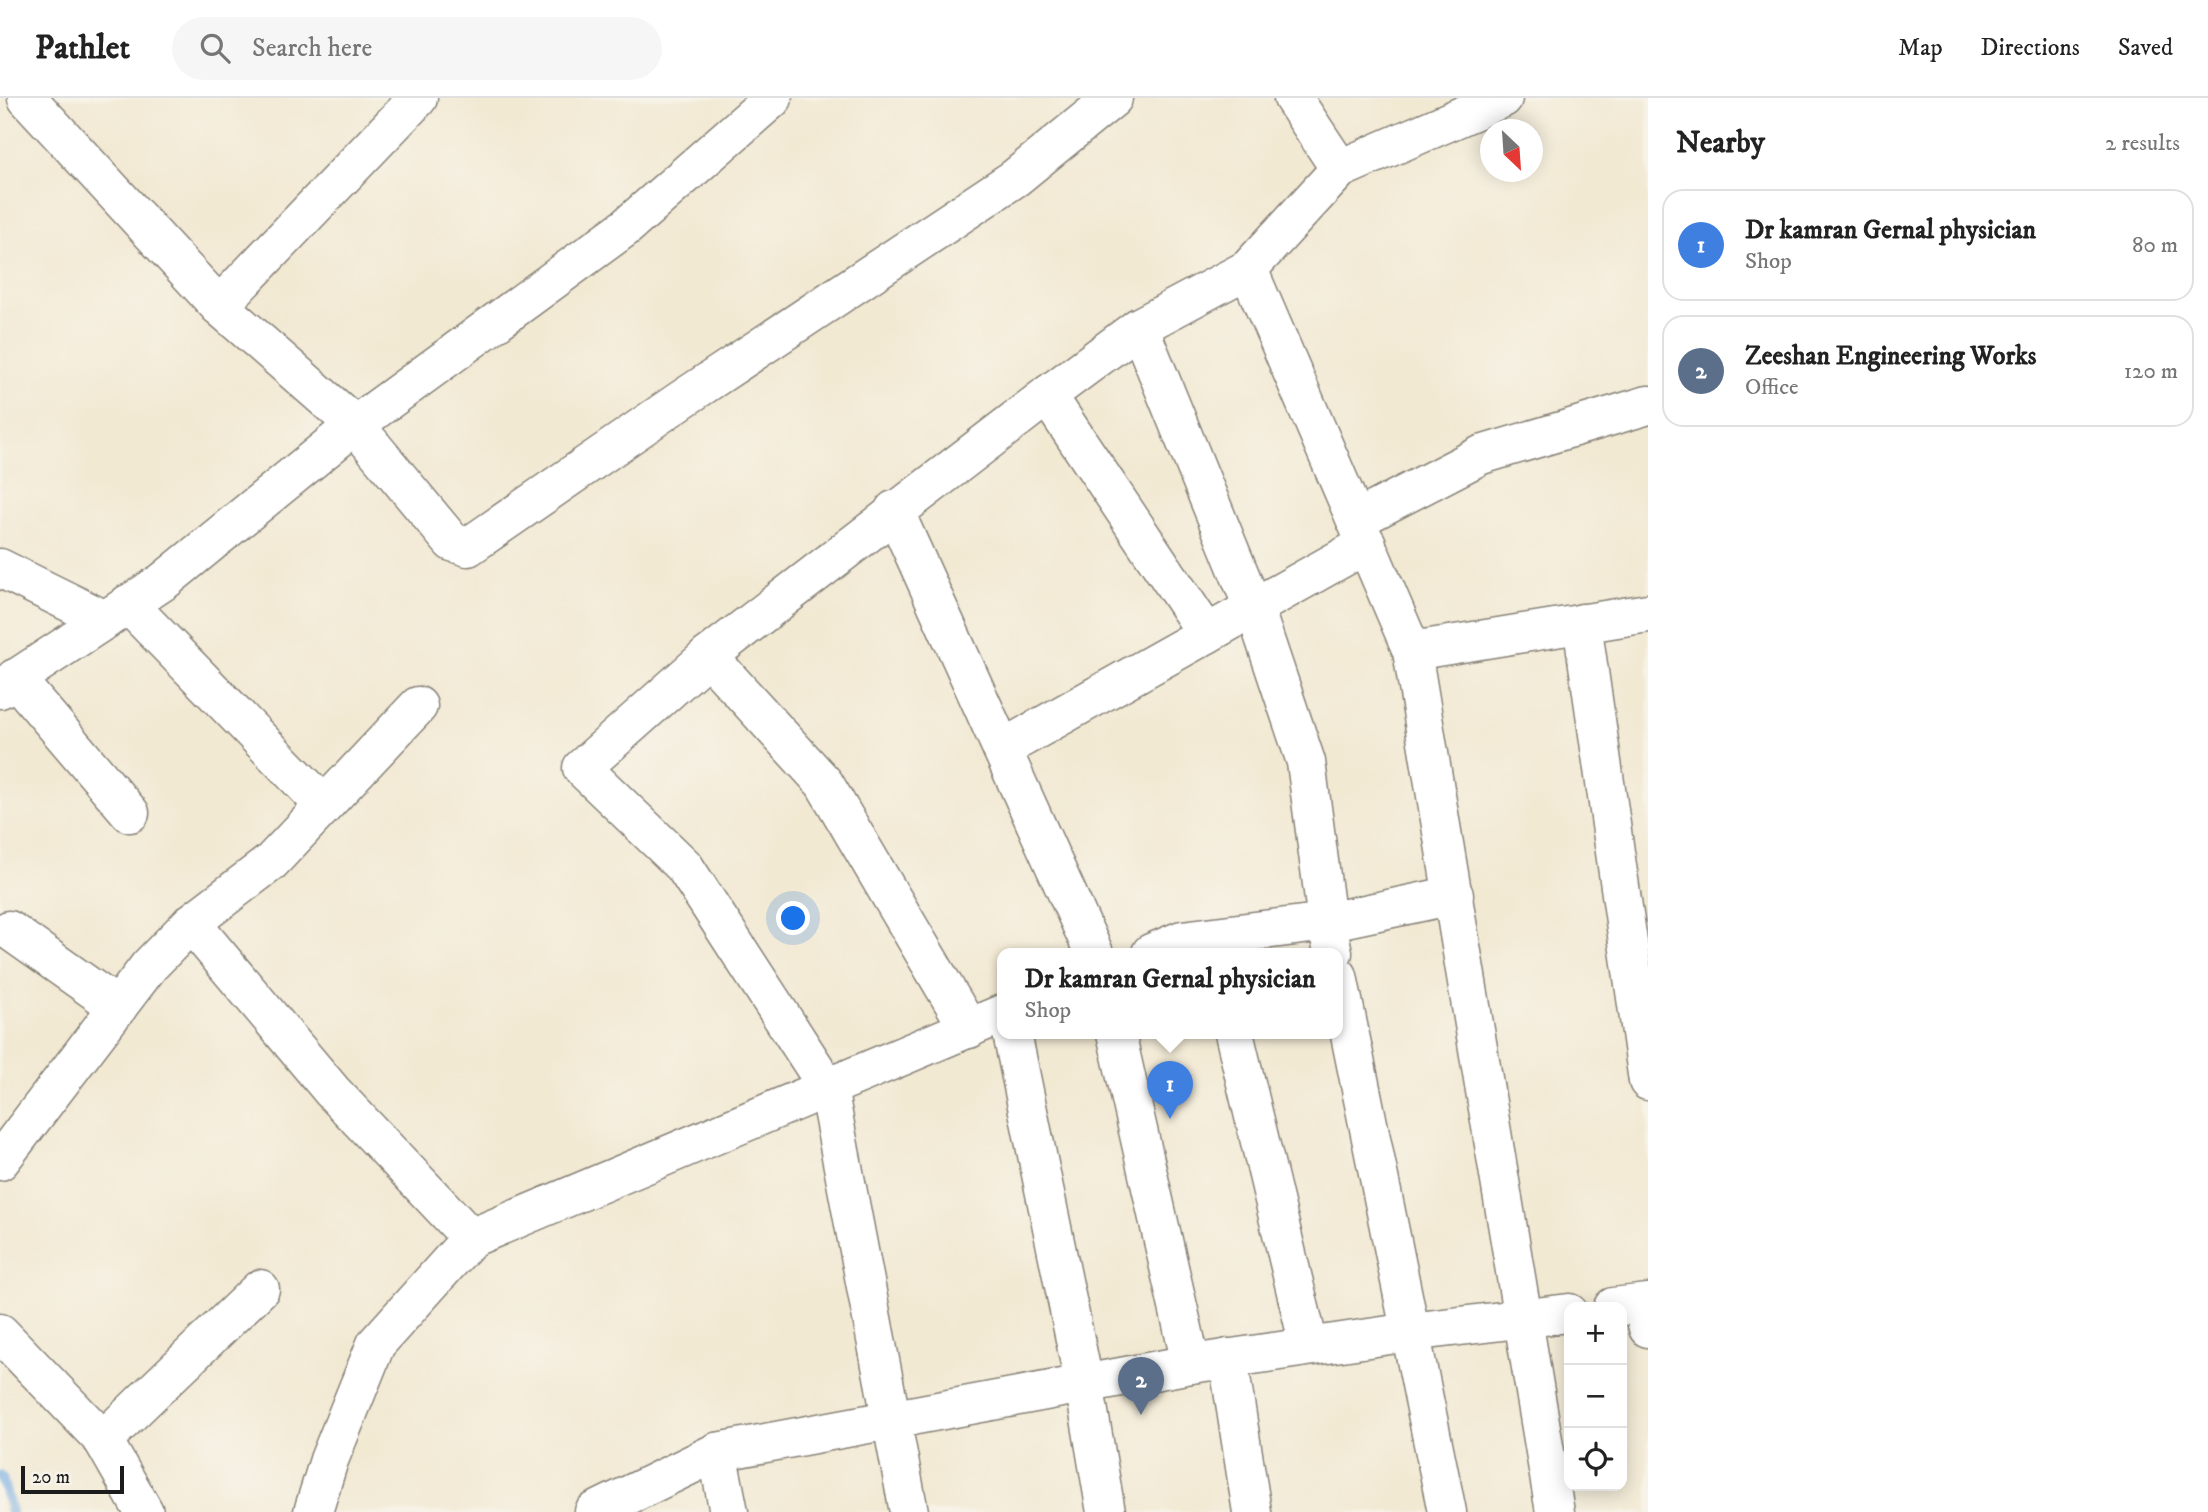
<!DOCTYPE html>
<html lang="en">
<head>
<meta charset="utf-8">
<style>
  :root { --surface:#fff; --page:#f6f6f6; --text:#222; --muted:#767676; --line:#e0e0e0; --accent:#0b8043 }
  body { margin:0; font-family:"IM FELL DW Pica",serif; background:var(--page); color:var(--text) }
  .controls { position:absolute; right:21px; bottom:21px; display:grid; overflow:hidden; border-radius:14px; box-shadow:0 4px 18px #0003 }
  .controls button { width:63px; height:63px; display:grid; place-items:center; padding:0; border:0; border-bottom:2px solid var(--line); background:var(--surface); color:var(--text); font:35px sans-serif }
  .compass { position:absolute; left:1480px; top:21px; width:63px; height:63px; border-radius:50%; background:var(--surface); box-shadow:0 4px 18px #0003; rotate:155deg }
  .scale { position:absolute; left:21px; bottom:18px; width:103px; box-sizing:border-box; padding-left:7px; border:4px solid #1c1c1c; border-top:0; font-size:19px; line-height:24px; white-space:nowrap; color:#1c1c1c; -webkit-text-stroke:5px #f7f3e8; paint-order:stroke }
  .you { position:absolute; left:794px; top:821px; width:24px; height:24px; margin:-18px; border:5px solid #fff; border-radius:50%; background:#1a73e8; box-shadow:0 0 0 10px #1a73e833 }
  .badge { display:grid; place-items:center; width:46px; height:46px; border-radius:50%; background:var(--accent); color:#fff; font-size:23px; font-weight:700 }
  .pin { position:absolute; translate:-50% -58px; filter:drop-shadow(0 2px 4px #0008) }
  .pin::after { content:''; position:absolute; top:37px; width:24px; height:21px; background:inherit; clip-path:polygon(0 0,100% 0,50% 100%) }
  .popup { position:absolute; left:997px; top:850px; width:346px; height:91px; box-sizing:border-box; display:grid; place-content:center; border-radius:14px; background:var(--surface); filter:drop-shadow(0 2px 5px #0005); font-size:23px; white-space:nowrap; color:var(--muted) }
  .popup b { font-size:26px; color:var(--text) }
  .popup::after { content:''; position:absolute; left:50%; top:100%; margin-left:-14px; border:14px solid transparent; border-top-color:var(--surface) }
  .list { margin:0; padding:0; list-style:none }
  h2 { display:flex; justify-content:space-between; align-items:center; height:91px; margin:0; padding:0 28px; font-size:30px }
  h2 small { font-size:23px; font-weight:400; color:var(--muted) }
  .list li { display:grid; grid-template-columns:46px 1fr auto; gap:21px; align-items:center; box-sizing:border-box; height:112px; margin:0 14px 14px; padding:0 14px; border:2px solid var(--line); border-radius:21px }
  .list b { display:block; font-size:26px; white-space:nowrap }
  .list p { margin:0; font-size:23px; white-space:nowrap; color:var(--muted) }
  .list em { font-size:23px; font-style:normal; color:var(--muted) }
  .icon { flex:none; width:38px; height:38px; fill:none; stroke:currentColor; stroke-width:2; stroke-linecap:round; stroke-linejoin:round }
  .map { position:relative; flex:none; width:1648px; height:1414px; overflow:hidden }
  header { display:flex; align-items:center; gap:42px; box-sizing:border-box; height:98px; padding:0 35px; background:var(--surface); border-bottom:2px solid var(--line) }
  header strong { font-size:33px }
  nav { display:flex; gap:38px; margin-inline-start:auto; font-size:24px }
  .search { width:490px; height:63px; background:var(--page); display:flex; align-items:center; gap:18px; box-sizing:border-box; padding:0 24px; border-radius:38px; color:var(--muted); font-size:26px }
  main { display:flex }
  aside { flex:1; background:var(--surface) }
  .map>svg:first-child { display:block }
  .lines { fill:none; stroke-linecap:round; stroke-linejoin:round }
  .stream { stroke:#71aae1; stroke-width:10 }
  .minor-casing { stroke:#878278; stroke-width:41 }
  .tertiary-casing { stroke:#878278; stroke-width:41 }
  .minor { stroke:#fff; stroke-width:38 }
  .tertiary { stroke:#fff; stroke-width:38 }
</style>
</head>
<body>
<header>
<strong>Pathlet</strong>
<div class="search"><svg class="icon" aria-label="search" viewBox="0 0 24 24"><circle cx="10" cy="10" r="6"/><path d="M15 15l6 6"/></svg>Search here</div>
<nav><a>Map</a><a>Directions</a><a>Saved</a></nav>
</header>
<main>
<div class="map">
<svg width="1648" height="1414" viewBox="0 0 1648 1414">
  <rect width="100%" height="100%" fill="#f7f3e8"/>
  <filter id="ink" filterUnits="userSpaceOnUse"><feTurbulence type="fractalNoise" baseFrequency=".0143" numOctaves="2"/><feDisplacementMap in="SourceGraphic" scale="14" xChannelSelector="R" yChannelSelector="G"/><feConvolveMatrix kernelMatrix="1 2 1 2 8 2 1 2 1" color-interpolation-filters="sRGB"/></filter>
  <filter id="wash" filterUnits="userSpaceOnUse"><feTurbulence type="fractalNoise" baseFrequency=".00686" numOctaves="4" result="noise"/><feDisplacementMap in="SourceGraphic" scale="28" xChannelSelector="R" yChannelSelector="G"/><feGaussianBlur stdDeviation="1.57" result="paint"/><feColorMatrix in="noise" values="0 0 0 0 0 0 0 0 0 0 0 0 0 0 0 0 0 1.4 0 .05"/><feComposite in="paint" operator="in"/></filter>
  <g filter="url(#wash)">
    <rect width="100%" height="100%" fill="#f2e9d3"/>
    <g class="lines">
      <path class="stream" d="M0 1378 2 1380 11 1414"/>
    </g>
  </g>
  <g filter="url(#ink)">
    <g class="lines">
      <defs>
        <g id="minor">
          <path d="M27 0 219 208 355 327 452 444 468 449 681 302 1015 80 1113 0"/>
          <path d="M1293 0 1340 71"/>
          <path d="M1248 171 1412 553 1555 1414"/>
          <path d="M219 208 418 0"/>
          <path d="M1049 296 1053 306 1207 536"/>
          <path d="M894 412 1094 855"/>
          <path d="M1356 422 1481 357 1648 307"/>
          <path d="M0 470 105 522"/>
          <path d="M128 506 324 707"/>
          <path d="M1582 525 1648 983"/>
          <path d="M1412 553 1648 515"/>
          <path d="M708 558 824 685 969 931"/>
          <path d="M15 580 130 715"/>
          <path d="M0 591 164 483 355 327 626 129 773 0"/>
          <path d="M1002 651 1367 446"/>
          <path d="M191 825 332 993 471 1140"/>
          <path d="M9 832 118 909"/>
          <path d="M1151 855 1182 842 1327 824 1454 797"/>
          <path d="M1012 935 1084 1285 1106 1414"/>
          <path d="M1116 935 1191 1266"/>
          <path d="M1234 935 1309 1248"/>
          <path d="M0 1063 149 868 191 825 271 764 418 608"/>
          <path d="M1642 1206 1648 1230"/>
          <path d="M0 1235 103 1342 144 1414"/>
          <path d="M1228 1260 1252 1414"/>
          <path d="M103 1342 260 1191"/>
          <path d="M717 1354 729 1414"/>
          <path d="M313 1414 329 1362 376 1246 471 1140 1002 916"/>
          <path d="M594 1414 717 1354 1191 1266 1410 1234"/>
          <path d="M909 1414 828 990 684 768 582 670 708 558 1049 296 1139 229 1248 171 1340 71 1503 0"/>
        </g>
        <g id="tertiary">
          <path d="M1139 229 1259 524 1306 664 1327 824 1333 855"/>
          <path d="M1338 878 1447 1414"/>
          <path d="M1613 1209 1648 1205"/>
          <path d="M1410 1234 1569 1215"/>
        </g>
      </defs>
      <use href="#minor" class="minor-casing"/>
      <use href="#tertiary" class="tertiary-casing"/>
      <use href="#minor" class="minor"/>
      <use href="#tertiary" class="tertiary"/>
    </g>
  </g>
</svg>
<div class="controls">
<button>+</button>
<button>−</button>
<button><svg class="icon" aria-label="locate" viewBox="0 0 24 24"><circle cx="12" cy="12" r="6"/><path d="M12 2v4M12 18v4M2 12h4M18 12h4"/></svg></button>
</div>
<svg class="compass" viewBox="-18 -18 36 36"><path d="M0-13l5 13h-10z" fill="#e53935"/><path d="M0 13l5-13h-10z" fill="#767676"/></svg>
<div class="scale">20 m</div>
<div class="you"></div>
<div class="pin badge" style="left:1170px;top:1021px;background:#3f7fe0">1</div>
<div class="popup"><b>Dr kamran Gernal physician</b>Shop</div>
<div class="pin badge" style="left:1141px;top:1317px;background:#5c6f8a">2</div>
</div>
<aside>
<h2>Nearby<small>2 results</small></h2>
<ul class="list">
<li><span class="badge" style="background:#3f7fe0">1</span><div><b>Dr kamran Gernal physician</b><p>Shop</p></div><em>80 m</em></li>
<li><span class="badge" style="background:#5c6f8a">2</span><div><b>Zeeshan Engineering Works</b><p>Office</p></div><em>120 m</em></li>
</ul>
</aside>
</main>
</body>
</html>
